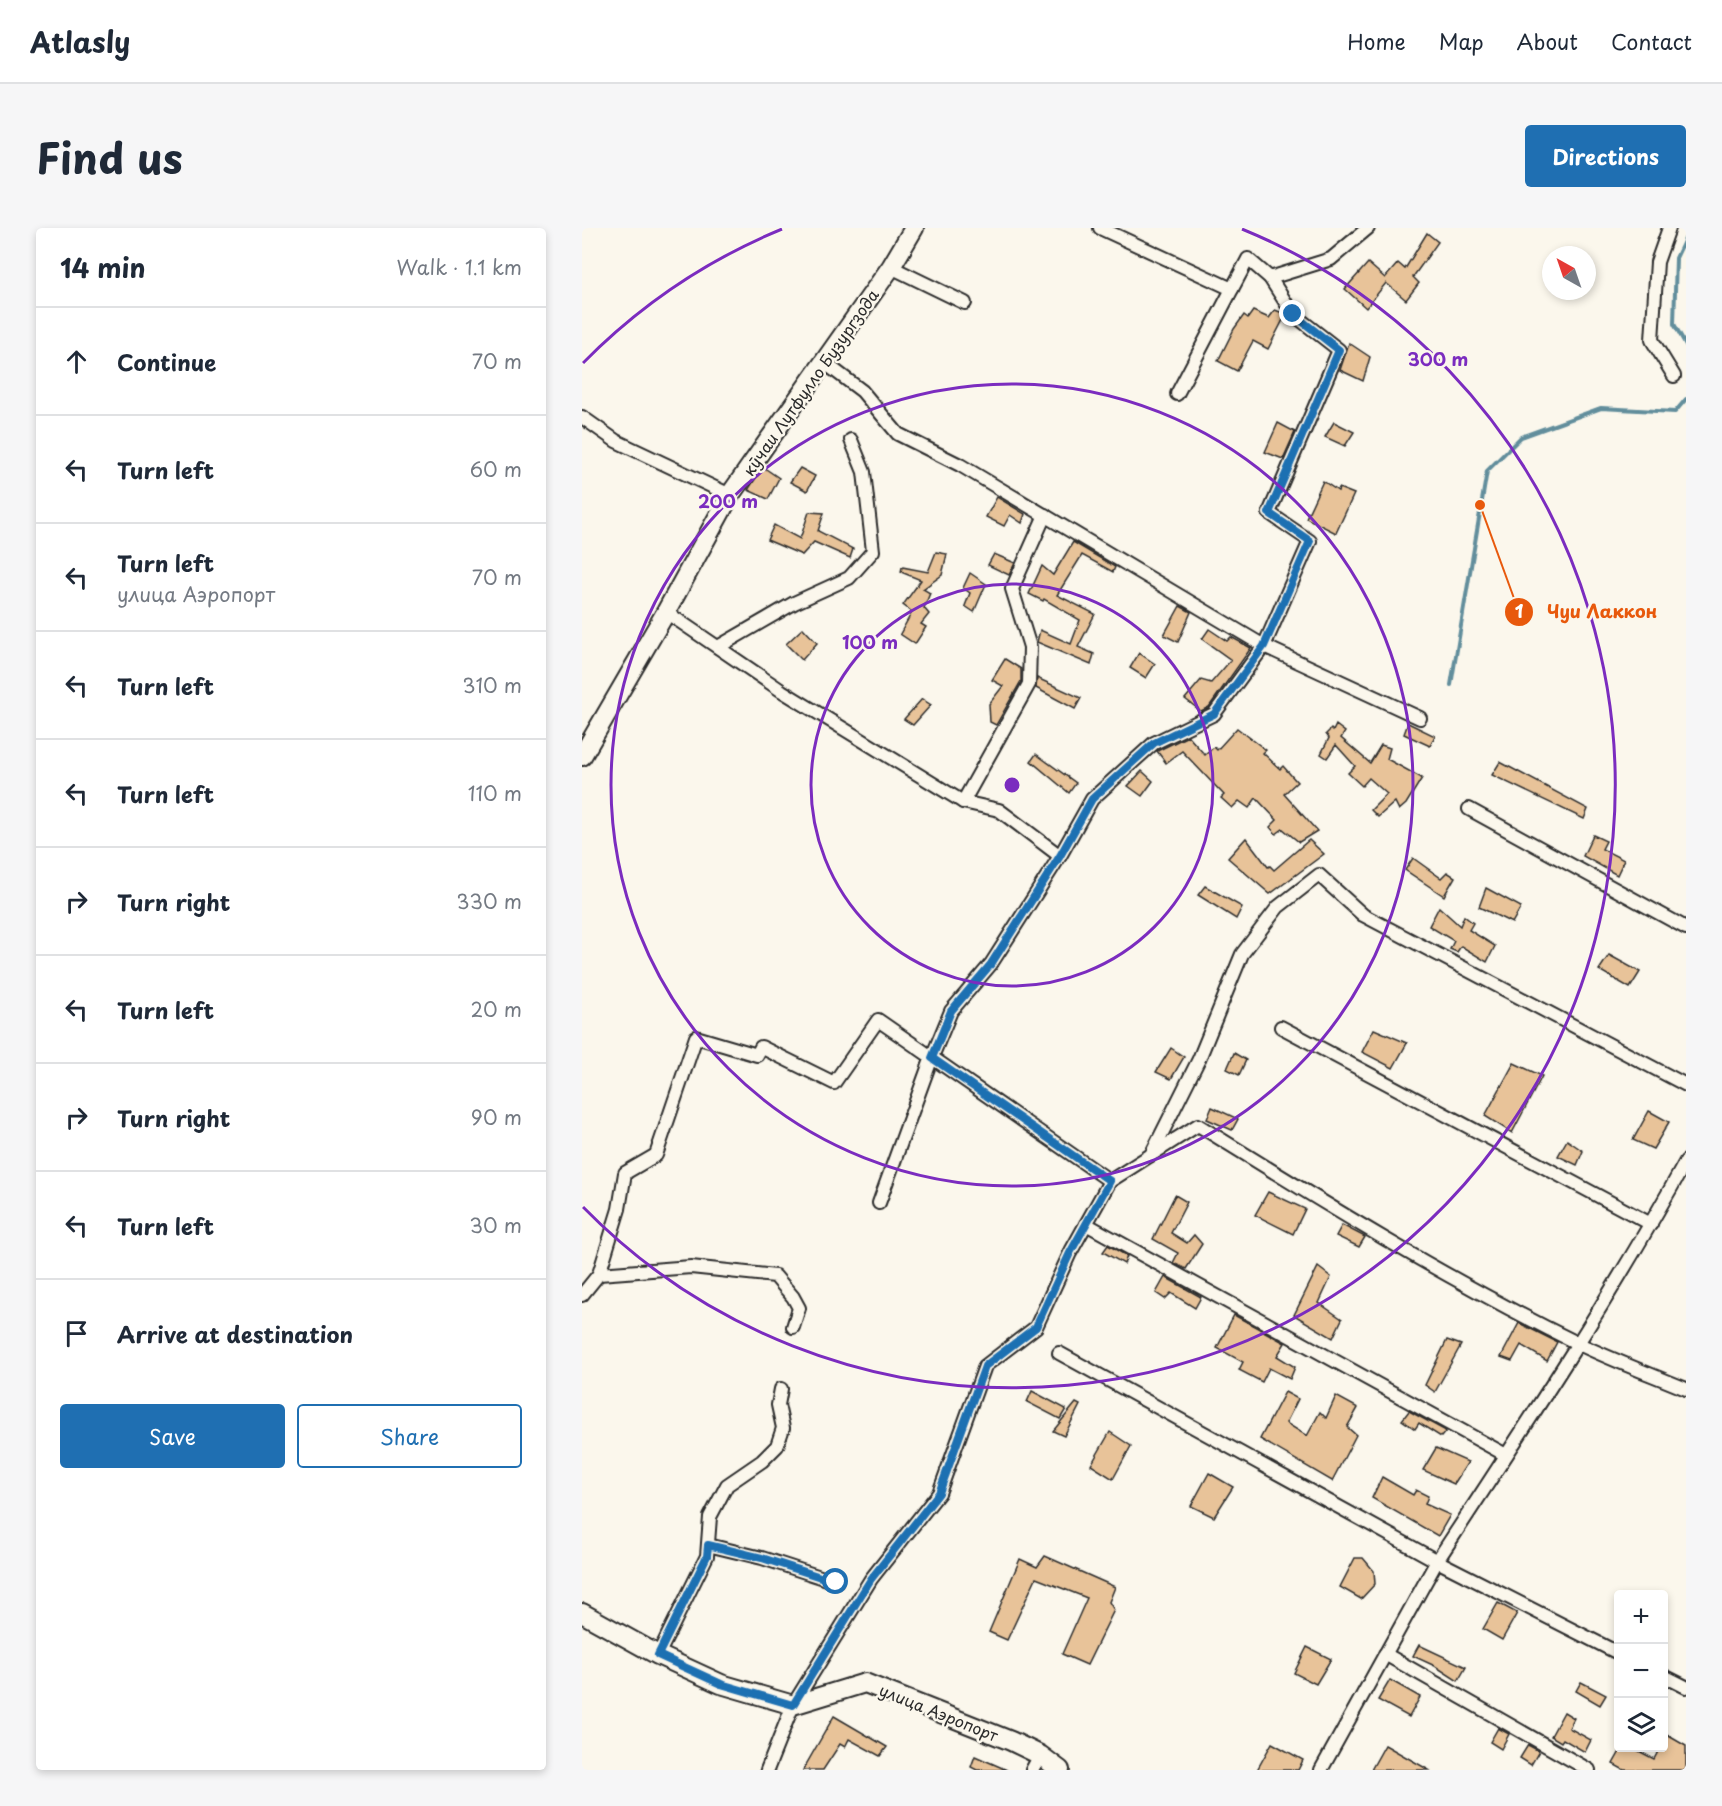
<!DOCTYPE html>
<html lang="en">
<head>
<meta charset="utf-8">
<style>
  :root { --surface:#fff; --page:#f6f6f7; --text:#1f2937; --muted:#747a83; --line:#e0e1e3; --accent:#1f6fb2 }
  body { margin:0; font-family:"Playpen Sans",sans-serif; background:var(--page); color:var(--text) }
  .controls { position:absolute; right:18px; bottom:18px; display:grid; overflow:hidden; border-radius:6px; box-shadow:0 3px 9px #0003 }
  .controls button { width:54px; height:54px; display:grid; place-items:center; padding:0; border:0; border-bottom:2px solid var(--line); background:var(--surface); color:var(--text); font:30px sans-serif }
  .compass { position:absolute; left:960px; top:18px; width:54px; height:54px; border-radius:50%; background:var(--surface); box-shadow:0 3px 9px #0003; rotate:320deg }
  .stop { position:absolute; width:18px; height:18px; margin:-14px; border:4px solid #1f6fb2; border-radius:50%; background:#fff }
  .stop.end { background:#1f6fb2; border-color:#fff; box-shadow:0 2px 6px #0008 }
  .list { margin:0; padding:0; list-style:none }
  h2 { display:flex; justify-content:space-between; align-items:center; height:78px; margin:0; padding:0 24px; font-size:26px }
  h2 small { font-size:20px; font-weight:400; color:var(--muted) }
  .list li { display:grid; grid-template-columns:39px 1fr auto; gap:18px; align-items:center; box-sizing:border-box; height:108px; padding:0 24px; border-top:2px solid var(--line) }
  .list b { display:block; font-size:22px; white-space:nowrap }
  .list p { margin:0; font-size:20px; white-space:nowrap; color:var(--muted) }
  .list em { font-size:20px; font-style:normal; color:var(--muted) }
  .actions { display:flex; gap:12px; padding:18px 24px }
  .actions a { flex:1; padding:14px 0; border:2px solid var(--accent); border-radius:6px; text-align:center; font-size:21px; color:var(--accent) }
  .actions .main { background:var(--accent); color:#fff }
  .icon { flex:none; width:33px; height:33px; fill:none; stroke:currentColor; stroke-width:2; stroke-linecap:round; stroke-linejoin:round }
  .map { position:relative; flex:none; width:1104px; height:1542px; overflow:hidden; border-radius:6px }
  header { display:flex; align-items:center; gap:36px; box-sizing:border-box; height:84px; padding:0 30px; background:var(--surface); border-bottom:2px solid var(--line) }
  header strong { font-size:28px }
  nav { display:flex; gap:33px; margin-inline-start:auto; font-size:21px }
  .intro { display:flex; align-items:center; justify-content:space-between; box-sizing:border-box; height:144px; padding:0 36px }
  h1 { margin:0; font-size:42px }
  .button { padding:15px 27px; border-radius:6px; background:var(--accent); color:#fff; font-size:21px; font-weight:700 }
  main { display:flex; gap:36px; padding:0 36px }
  aside { flex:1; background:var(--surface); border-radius:6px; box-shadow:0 3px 9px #0003 }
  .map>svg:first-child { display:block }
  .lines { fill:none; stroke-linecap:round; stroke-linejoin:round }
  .stream { stroke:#628e9c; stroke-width:4 }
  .building { fill:#e8c399; stroke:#2b2b2b; stroke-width:1.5 }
  .minor-casing { stroke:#2b2b2b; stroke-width:16 }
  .secondary-casing { stroke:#2b2b2b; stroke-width:22 }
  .minor { stroke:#fbf7ec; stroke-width:12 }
  .secondary { stroke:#fbf7ec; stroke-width:18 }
  .route { stroke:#1f6fb2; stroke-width:8 }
  .ring { fill:none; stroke:#7b2cbf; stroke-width:3 }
  .labels { text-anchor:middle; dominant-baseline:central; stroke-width:5; stroke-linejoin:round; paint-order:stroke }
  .street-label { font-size:16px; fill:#2b2b2b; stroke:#fbf7ec }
  .centre { fill:#7b2cbf; stroke:#fbf7ec; stroke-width:3 }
  .ring-label { font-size:18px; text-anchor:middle; font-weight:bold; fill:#7b2cbf; stroke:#fbf7ec; stroke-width:5; stroke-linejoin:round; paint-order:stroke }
  .leader { fill:none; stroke:#e8590c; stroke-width:2 }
  .callout-dot { fill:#e8590c; stroke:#fbf7ec; stroke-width:2 }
  .mark-label { font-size:18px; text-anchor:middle; font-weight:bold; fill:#fff }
  .callout-label { font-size:18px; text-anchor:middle; font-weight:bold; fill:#e8590c; stroke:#fbf7ec; stroke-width:5; stroke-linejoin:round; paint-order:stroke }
</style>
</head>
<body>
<header>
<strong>Atlasly</strong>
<nav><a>Home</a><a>Map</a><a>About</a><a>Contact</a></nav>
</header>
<div class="intro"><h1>Find us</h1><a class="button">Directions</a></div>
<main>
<aside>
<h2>14 min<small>Walk · 1.1 km</small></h2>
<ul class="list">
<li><svg class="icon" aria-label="ahead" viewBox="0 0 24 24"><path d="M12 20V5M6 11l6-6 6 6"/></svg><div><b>Continue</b></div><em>70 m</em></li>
<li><svg class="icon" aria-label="left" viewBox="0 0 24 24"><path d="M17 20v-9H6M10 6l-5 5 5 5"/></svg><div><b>Turn left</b></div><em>60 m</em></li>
<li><svg class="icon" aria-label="left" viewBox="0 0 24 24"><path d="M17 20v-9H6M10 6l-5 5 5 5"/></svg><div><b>Turn left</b><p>улица Аэропорт</p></div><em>70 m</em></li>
<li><svg class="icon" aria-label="left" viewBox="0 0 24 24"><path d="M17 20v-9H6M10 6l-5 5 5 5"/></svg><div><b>Turn left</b></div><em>310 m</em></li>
<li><svg class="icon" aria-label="left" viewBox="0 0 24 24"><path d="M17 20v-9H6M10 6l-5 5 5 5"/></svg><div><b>Turn left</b></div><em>110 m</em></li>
<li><svg class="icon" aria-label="right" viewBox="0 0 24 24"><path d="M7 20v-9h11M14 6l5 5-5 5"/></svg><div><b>Turn right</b></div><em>330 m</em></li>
<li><svg class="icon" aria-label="left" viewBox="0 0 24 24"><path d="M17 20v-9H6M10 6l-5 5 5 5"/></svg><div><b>Turn left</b></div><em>20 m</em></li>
<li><svg class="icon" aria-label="right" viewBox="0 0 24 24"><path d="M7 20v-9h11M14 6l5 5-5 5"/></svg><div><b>Turn right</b></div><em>90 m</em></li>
<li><svg class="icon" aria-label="left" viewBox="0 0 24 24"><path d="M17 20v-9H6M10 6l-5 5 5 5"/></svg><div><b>Turn left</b></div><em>30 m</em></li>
<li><svg class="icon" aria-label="arrive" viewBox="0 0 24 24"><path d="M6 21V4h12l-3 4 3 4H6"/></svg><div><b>Arrive at destination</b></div></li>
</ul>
<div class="actions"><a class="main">Save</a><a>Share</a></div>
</aside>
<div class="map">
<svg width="1104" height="1542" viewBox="0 0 1104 1542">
  <rect width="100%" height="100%" fill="#fbf7ec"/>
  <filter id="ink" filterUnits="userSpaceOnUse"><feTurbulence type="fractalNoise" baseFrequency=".0167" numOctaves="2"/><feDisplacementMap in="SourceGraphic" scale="12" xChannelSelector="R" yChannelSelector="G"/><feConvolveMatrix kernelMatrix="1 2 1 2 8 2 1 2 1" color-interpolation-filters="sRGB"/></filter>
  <g filter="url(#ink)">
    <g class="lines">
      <g class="stream">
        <path d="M1104 9 1094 30 1092 96 1104 117"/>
        <path d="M869 457 905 243 939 209 1019 180 1093 184 1104 171"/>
      </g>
    </g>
    <g class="building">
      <path d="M845 5 856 14 831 49 837 55 824 72 804 55 784 80 763 61 786 35 803 50 816 35 823 41Z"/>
      <path d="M693 82 701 85 703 88 686 121 671 113 655 143 636 133 652 101 662 87 666 90 671 83 687 90Z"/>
      <path d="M767 115 788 129 781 153 758 142Z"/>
      <path d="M752 194 772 204 763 218 743 209Z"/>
      <path d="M696 195 713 204 701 231 683 224Z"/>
      <path d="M181 239 197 250 186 271 166 262Z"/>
      <path d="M218 240 233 248 225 263 208 254Z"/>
      <path d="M741 253 756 263 757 260 772 266 754 305 724 290Z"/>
      <path d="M415 269 443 286 440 295 428 287 422 298 404 289Z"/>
      <path d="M227 284 242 285 236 303 271 321 268 330 232 314 220 327 185 312 192 297 218 311Z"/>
      <path d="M491 314 533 339 531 344 500 327 475 367 513 386 496 419 512 426 509 437 455 414 458 402 489 416 498 392 462 371 461 373 447 366 460 338 471 347Z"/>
      <path d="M354 324 365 326 360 347 341 361 348 365 342 380 347 386 339 396 344 399 333 416 318 406 330 384 321 377 339 352 319 344 320 339 346 344Z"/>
      <path d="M412 326 433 335 427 347 406 337Z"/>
      <path d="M388 345 404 356 392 384 383 378 388 365 381 360Z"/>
      <path d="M598 378 609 384 596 414 582 407Z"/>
      <path d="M221 400 235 415 220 432 204 416Z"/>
      <path d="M627 401 645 413 649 409 669 420 627 479 619 483 603 471 619 452 629 455 649 432 620 411Z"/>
      <path d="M557 425 573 436 564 450 548 440Z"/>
      <path d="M423 431 439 441V453L414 497 408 494 407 476 421 458 410 452Z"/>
      <path d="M455 450 499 470 493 481 454 460Z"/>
      <path d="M340 471 349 477 331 497 322 491Z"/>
      <path d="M826 495 853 508 848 518 822 506Z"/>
      <path d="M754 497 763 504 759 510 788 535 799 517 808 520 805 531 840 550 824 576 817 582 813 574 796 589 789 582 805 566 787 550 780 558 766 545 773 538 754 517 745 530 739 526 747 510 744 506 749 501 751 503Z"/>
      <path d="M655 500 684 522 681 525 698 541 701 538 715 554 702 566 735 603 717 614 701 601 694 606 688 599 695 592 674 570 667 580 657 573 650 580 639 570 642 567 600 523 584 535 575 523 606 508 623 527 632 519 635 522Z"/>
      <path d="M454 526 494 555 487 565 449 533Z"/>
      <path d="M918 534 1006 581 1002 591 910 547Z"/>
      <path d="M560 543 571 553 560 568 546 558Z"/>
      <path d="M1011 607 1024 613 1020 621 1042 632 1035 647 1001 628Z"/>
      <path d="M664 610 686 639 688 638 692 642 727 612 742 626 688 666 646 630Z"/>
      <path d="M831 630 859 650 865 644 873 649 862 668 823 642Z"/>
      <path d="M623 658 660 679 654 691 616 667Z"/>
      <path d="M904 660 939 679 930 695 897 679Z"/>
      <path d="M857 679 878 698 882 688 891 695 887 702 913 718 905 734 879 718 875 724 868 721 872 713 847 698Z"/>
      <path d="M1027 727 1058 744 1048 760 1017 742Z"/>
      <path d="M792 801 825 815 811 840 780 824Z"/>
      <path d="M589 820 602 829 589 851 574 844Z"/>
      <path d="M652 825 664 832 657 847 645 841Z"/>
      <path d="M932 835 960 848 930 905 903 888Z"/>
      <path d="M630 879 656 891 650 902 625 891Z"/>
      <path d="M1067 883 1087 894 1071 921 1051 912Z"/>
      <path d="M985 912 1001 923 995 937 976 928Z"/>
      <path d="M686 964 723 981 711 1006 673 987Z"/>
      <path d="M593 967 605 974 589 1005 605 1015 612 1007 620 1016 604 1041 591 1035 596 1025 571 1011Z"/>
      <path d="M760 997 783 1009 777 1019 754 1008Z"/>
      <path d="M526 1017 545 1028 542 1036 521 1024Z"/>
      <path d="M736 1039 749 1049 737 1075 760 1091 751 1110 712 1087Z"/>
      <path d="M583 1049 619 1069 613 1080 589 1065 583 1071 574 1065Z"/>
      <path d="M652 1087 703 1115 695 1128 713 1139 708 1151 687 1140 680 1154 657 1142 661 1134 635 1120Z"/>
      <path d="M937 1095 975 1114 965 1133 939 1117 930 1133 919 1129Z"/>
      <path d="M865 1112 879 1117 853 1164 843 1157Z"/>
      <path d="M450 1163 484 1181 478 1191 445 1174Z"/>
      <path d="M703 1164 716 1171 704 1195 725 1208 738 1184 744 1190 754 1168 776 1180 765 1199 774 1207 750 1253 678 1211Z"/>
      <path d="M494 1175 498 1177 482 1208 471 1203Z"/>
      <path d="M827 1183 864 1203 859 1209 837 1195 833 1201 820 1192Z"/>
      <path d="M528 1204 549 1218 531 1251 509 1237Z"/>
      <path d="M854 1220 886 1234 872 1256 841 1242Z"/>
      <path d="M627 1245 651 1259 632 1289 609 1278Z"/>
      <path d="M800 1249 831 1267 834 1262 846 1268 843 1276 868 1287 856 1308 790 1270Z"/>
      <path d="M463 1328 533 1359 527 1374 532 1382 505 1437 480 1426 505 1370 454 1350 425 1412 407 1404 438 1331 455 1339Z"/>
      <path d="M773 1330H781L792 1343 793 1356 779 1371 758 1359Z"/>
      <path d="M916 1375 935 1385 920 1412 901 1401Z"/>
      <path d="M837 1417 884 1439 876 1453 853 1438 831 1428Z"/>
      <path d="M725 1419 749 1431 734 1456 712 1445Z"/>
      <path d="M808 1452 838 1469 827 1489 796 1472Z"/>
      <path d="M999 1454 1024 1467 1018 1477 994 1463Z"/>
      <path d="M982 1484 992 1490 987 1500 1009 1512 1003 1524 981 1511 979 1514 969 1508Z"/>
      <path d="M252 1488 305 1519 298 1528 267 1511 263 1519 258 1516 241 1542H221Z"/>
      <path d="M916 1500 927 1506 919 1521 908 1514Z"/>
      <path d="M1085 1507 1104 1518V1542H1042L1031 1536 1040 1520H1051L1072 1531 1078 1520H1082V1514Z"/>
      <path d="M690 1515 721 1532 716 1542H675Z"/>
      <path d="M803 1517 847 1542H789Z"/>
      <path d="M946 1517 957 1523 949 1537 938 1530Z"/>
      <path d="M393 1528 425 1542H395L389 1539Z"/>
    </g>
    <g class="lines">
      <defs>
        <g id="minor">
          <path d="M1087 0 1075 34 1070 112 1092 148"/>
          <path d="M309 39 383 75"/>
          <path d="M688 50 749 31 786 0"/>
          <path d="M243 135 280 163 316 206 378 237 682 418 838 490"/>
          <path d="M595 166 650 61"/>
          <path d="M0 189 34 213 148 267"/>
          <path d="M84 384 200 463 381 574 417 582 478 628"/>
          <path d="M136 419 212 375 267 350 291 323 282 244 269 212"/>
          <path d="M381 574 447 456 448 419 430 361 463 287"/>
          <path d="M887 581 1104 700"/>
          <path d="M699 799 1069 996"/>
          <path d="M569 927 617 831 660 726 696 679 737 647 781 687 1104 857"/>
          <path d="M297 975 350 829 369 783 409 736 478 628 510 571 572 515 632 486 682 418 728 313 687 285 757 122 711 86 688 50 666 31 650 61 518 0"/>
          <path d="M504 996 924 1227"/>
          <path d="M17 1046 37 981 43 945 74 927 114 809 175 827 179 819 252 855 296 792 528 953"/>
          <path d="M0 1067 17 1046 109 1039 193 1048 211 1069 217 1080 211 1099"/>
          <path d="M477 1125 855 1333C941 1202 1028 1071 1104 933"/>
          <path d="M126 1317 180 1330 254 1354"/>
          <path d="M803 1426 1007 1542"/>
          <path d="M76 1427 125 1328 128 1289 145 1257 180 1233 195 1218 201 1200 196 1177 199 1161"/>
          <path d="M1082 1448 1104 1459"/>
          <path d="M185 1542 211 1477 289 1351 357 1265 403 1138 454 1099 488 1025 528 953 616 897C740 974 864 1051 995 1115 1030 1132 1068 1146 1104 1161"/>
          <path d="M450 1542 458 1527"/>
          <path d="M739 1542 855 1333 1036 1425"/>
        </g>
        <g id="secondary">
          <path d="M0 528 84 384 148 267 309 39 332 0"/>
          <path d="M0 1385 76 1427 139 1456 211 1477 283 1455 429 1513 458 1527 478 1542"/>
        </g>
      </defs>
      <use href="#minor" class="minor-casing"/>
      <use href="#secondary" class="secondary-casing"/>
      <use href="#minor" class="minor"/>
      <use href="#secondary" class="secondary"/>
    </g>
  </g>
  <g class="lines" filter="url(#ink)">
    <path class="route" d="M254 1354 180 1330 126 1317 125 1328 76 1427 139 1456 211 1477 289 1351 357 1265 403 1138 454 1099 488 1025 528 953 350 830 369 783 409 736 478 628 510 571 572 515 632 486 682 418 728 313 687 285 757 122 711 86"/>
  </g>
  <g class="ring">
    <circle cx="430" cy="557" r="201"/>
    <circle cx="430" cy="557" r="401"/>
    <path d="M1 135A602 602 0 0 1 200 1M660 1A602 602 0 1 1 1 979"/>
  </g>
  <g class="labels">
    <g class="street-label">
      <text transform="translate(228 154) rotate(-55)">кӯчаи Лутфулло Бузургзода</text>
      <text transform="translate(357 1484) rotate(22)">улица Аэропорт</text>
    </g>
  </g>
  <circle cx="430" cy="557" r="9" class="centre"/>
  <g class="ring-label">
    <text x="856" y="138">300 m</text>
    <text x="146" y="280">200 m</text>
    <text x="288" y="421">100 m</text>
  </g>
  <path class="leader" d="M898 277L937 384"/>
  <g class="callout-dot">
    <circle cx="898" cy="277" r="6"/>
    <circle cx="937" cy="384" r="15"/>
  </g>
  <g class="mark-label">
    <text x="937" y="390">1</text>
  </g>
  <g class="callout-label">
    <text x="1020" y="390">Чуи Лаккон</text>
  </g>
</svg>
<div class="controls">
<button>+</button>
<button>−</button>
<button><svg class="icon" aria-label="layers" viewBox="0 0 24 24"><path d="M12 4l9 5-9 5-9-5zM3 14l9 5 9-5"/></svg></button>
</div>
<svg class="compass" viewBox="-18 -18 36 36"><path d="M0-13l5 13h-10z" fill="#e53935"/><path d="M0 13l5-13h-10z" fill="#747a83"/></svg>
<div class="stop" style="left:254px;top:1354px"></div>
<div class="stop end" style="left:711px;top:86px"></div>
</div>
</main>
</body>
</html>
